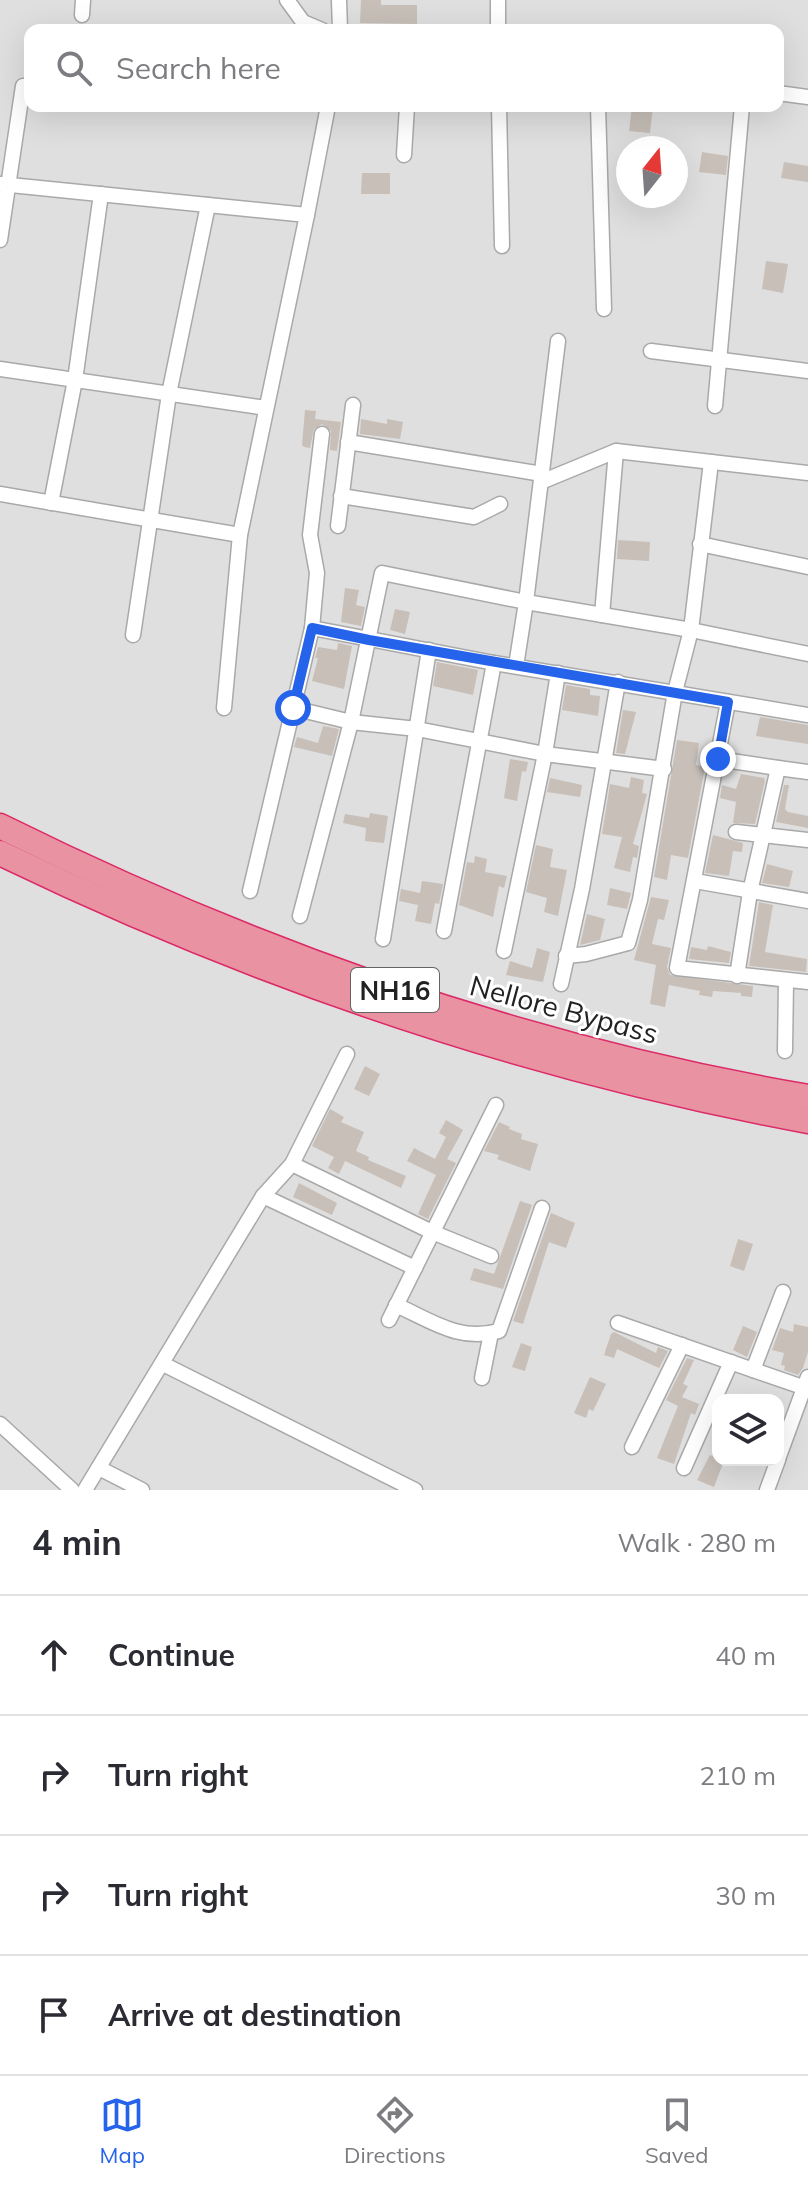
<!DOCTYPE html>
<html lang="en">
<head>
<meta charset="utf-8">
<style>
  :root { --surface:#fff; --page:#f2f2f3; --text:#2b2b33; --muted:#7c7c81; --line:#e1e1e2; --accent:#2563eb }
  body { margin:0; font-family:Mulish,sans-serif; background:var(--page); color:var(--text) }
  .controls { position:absolute; right:24px; bottom:24px; display:grid; overflow:hidden; border-radius:16px; box-shadow:0 8px 32px #0002 }
  .controls button { width:72px; height:72px; display:grid; place-items:center; padding:0; border:0; border-bottom:2px solid var(--line); background:var(--surface); color:var(--text); font:40px sans-serif }
  .compass { position:absolute; left:616px; top:136px; width:72px; height:72px; border-radius:50%; background:var(--surface); box-shadow:0 8px 32px #0002; rotate:17deg }
  .stop { position:absolute; width:24px; height:24px; margin:-18px; border:6px solid #2563eb; border-radius:50%; background:#fff }
  .stop.end { background:#2563eb; border-color:#fff; box-shadow:0 2px 8px #0008 }
  .list { margin:0; padding:0; list-style:none }
  h2 { display:flex; justify-content:space-between; align-items:center; height:104px; margin:0; padding:0 32px; font-size:34px }
  h2 small { font-size:26px; font-weight:400; color:var(--muted) }
  .list li { display:grid; grid-template-columns:52px 1fr auto; gap:24px; align-items:center; box-sizing:border-box; height:120px; padding:0 32px; border-top:2px solid var(--line) }
  .list b { display:block; font-size:30px; white-space:nowrap }
  .list em { font-size:26px; font-style:normal; color:var(--muted) }
  .icon { flex:none; width:44px; height:44px; fill:none; stroke:currentColor; stroke-width:2; stroke-linecap:round; stroke-linejoin:round }
  .map { position:relative; flex:none; width:808px; height:1490px; overflow:hidden }
  .search { position:absolute; background:var(--surface); box-shadow:0 8px 32px #0002; left:24px; right:24px; top:24px; height:88px; display:flex; align-items:center; gap:20px; box-sizing:border-box; padding:0 28px; border-radius:16px; color:var(--muted); font-size:30px }
  .sheet { height:584px; background:var(--surface) }
  nav { display:flex; justify-content:space-around; align-items:center; box-sizing:border-box; height:112px; border-top:2px solid var(--line); background:var(--surface); font-size:22px; color:var(--muted) }
  nav a { display:grid; justify-items:center; gap:4px }
  nav .on { color:var(--accent) }
  .map>svg:first-child { display:block }
  .residential { fill:#e0dfdf; fill-rule:evenodd }
  .building { fill:#c7bfb8 }
  .lines { fill:none; stroke-linecap:round; stroke-linejoin:round }
  .street-casing { stroke:#a9a9a9; stroke-width:17 }
  .highway-casing { stroke:#dc2a67; stroke-width:27 }
  .street { stroke:#fff; stroke-width:14 }
  .highway { stroke:#e892a2; stroke-width:24 }
  .route { stroke:#2563eb; stroke-width:10 }
  .labels { text-anchor:middle; dominant-baseline:central; stroke-width:6; stroke-linejoin:round; paint-order:stroke }
  .shield { fill:#fff; stroke:#646464; stroke-width:2 }
  .shield-label { font-size:26px; font-weight:bold; fill:#222 }
  .street-label { font-size:28px; fill:#222; stroke:#fff }
</style>
</head>
<body>
<div class="map">
<svg width="808" height="1490" viewBox="0 0 808 1490">
  <rect width="100%" height="100%" fill="#f2efe9"/>
  <path class="residential" d="M0 0H808V1490H0ZM30 30H778V106H30ZM628 148H676V196H628ZM718 1400H778V1460H718Z"/>
  <g class="building">
    <path d="M361 0H381V5H417V24L360 23Z"/>
    <path d="M632 106H653L650 133 629 131Z"/>
    <path d="M702 152 728 156 726 175 699 172Z"/>
    <path d="M784 162 808 166V182L781 178Z"/>
    <path d="M362 173H390V194H361Z"/>
    <path d="M766 261 788 264 783 293 762 289Z"/>
    <path d="M305 410 316 411 315 419 341 422 337 451 330 450 331 431 322 424 314 429 310 448 304 447 302 445Z"/>
    <path d="M361 419 387 424V419L403 422 400 439 360 434Z"/>
    <path d="M618 540 650 542 649 561 617 559Z"/>
    <path d="M345 588 359 590 356 605 365 607 361 626 341 622Z"/>
    <path d="M395 609 410 612 405 634 390 630Z"/>
    <path d="M338 643 352 646 344 689 312 681 318 658H315L318 647 337 650Z"/>
    <path d="M437 662 478 670 473 695 433 686Z"/>
    <path d="M566 685 590 689V695L600 696 598 716 562 710Z"/>
    <path d="M623 710 636 712 625 754 616 753Z"/>
    <path d="M760 717 808 725V744L756 736Z"/>
    <path d="M323 726 339 729 332 756 294 747 297 737 318 743Z"/>
    <path d="M677 740 699 743 696 765 705 767 688 858 671 855 667 880 654 877Z"/>
    <path d="M510 759 528 762 526 772 522 771 517 801 504 798Z"/>
    <path d="M741 774 764 778 765 781 755 824 733 823 736 802 720 798 722 785 736 789Z"/>
    <path d="M631 777 644 780 642 793 647 794 633 844 639 846 637 858 633 857 630 872 614 868 622 837 602 834 610 784 629 788Z"/>
    <path d="M550 778 582 785 580 797 547 792Z"/>
    <path d="M784 785H789L785 809 788 812 808 816V828L776 822Z"/>
    <path d="M370 813 388 816 384 843 365 841 366 828 343 823 345 814 369 818Z"/>
    <path d="M713 835 743 843 742 852 733 851 729 876 705 873Z"/>
    <path d="M536 845 553 849 550 867 567 870 558 916 544 912 547 898 526 892Z"/>
    <path d="M475 856 487 859 485 872 507 876 504 888 499 886 493 917 459 905 467 862 474 863Z"/>
    <path d="M767 864 793 871 789 887 762 883Z"/>
    <path d="M422 881 443 884 439 904 435 903 431 924 415 921 418 905 399 901 401 889 420 893Z"/>
    <path d="M610 888 631 893 627 909 607 905Z"/>
    <path d="M651 897 669 900 664 920 658 919 652 944 671 948 667 967 670 975 753 986 752 997 741 996V993L713 991 712 997 699 995 700 991 669 985 665 1007 650 1004 656 965 634 960Z"/>
    <path d="M759 902 773 905 765 952 807 959 806 972 749 966Z"/>
    <path d="M587 914 605 919 600 940 580 945Z"/>
    <path d="M708 946 731 952 729 963 689 959 691 947 707 950Z"/>
    <path d="M537 948 550 952 543 982 506 975 510 961 532 968Z"/>
    <path d="M365 1066 380 1074 369 1096 354 1089Z"/>
    <path d="M330 1109 344 1117 341 1122 364 1132 356 1151 369 1157 368 1160 406 1176 401 1188 345 1161 339 1174 328 1168 334 1157 312 1146Z"/>
    <path d="M446 1120 463 1130 447 1159 456 1163 428 1219 418 1214 436 1175 407 1161 414 1148 435 1159 446 1137 439 1133Z"/>
    <path d="M499 1122 510 1127 509 1129 522 1134 521 1139 538 1144 530 1171 497 1159 499 1155 484 1151Z"/>
    <path d="M299 1183 337 1203 332 1215 293 1197Z"/>
    <path d="M520 1201 532 1205 503 1289 470 1280 474 1268 494 1274Z"/>
    <path d="M551 1213 575 1223 566 1248 549 1242 523 1324 513 1321Z"/>
    <path d="M738 1239 753 1244 744 1271 730 1266Z"/>
    <path d="M794 1324 808 1327V1352L803 1368 798 1375 784 1370 785 1366 781 1365 784 1353 772 1350 780 1328 793 1332Z"/>
    <path d="M743 1326 757 1332 747 1357 733 1350Z"/>
    <path d="M614 1332 656 1353 658 1347 668 1351 659 1368 617 1349 614 1358 604 1355 611 1334Z"/>
    <path d="M521 1343 532 1347 525 1371 512 1367Z"/>
    <path d="M687 1358 694 1360 683 1384 688 1386 682 1397 699 1404 695 1415 691 1413 674 1464 657 1458 678 1406 666 1400Z"/>
    <path d="M590 1377 606 1384 593 1411 589 1409 586 1418 574 1413Z"/>
    <path d="M710 1455 724 1461 714 1487 697 1480Z"/>
  </g>
  <g class="lines">
    <defs>
      <g id="street">
        <path d="M287 0 303 22 322 30"/>
        <path d="M339 0 340 30"/>
        <path d="M498 0V30"/>
        <path d="M82 15 83 0"/>
        <path d="M778 93 808 97"/>
        <path d="M499 106 502 246"/>
        <path d="M598 106 604 309"/>
        <path d="M404 155 407 106"/>
        <path d="M0 184 307 215 240 535 224 708"/>
        <path d="M307 215 328 106"/>
        <path d="M0 240 23 86"/>
        <path d="M558 341 526 602 691 630 808 654"/>
        <path d="M651 351 808 371"/>
        <path d="M0 369 266 408"/>
        <path d="M715 406 742 106"/>
        <path d="M348 442 542 474"/>
        <path d="M541 482 616 451 808 473"/>
        <path d="M0 494 240 535"/>
        <path d="M341 496 474 517 500 504"/>
        <path d="M51 503 75 380 101 194"/>
        <path d="M338 526 353 405"/>
        <path d="M700 544 808 567"/>
        <path d="M602 615 616 451"/>
        <path d="M312 628 494 663 808 715"/>
        <path d="M133 635 169 394 208 205"/>
        <path d="M728 702 677 968 808 982"/>
        <path d="M293 708 351 722 417 729 545 754 664 769"/>
        <path d="M718 759 778 768 750 892 737 976"/>
        <path d="M778 768 808 772"/>
        <path d="M736 832 808 840"/>
        <path d="M695 881 808 901"/>
        <path d="M250 891 312 628 317 573 310 535 322 434"/>
        <path d="M300 916 351 722 382 573 526 602 516 666"/>
        <path d="M444 931 494 663"/>
        <path d="M383 939 429 650"/>
        <path d="M504 951 545 754 558 673"/>
        <path d="M566 956 586 954 628 943 640 900 675 692 691 630 711 462"/>
        <path d="M561 984 582 889 618 682"/>
        <path d="M785 1051 786 981"/>
        <path d="M292 1164 432 1232 491 1256"/>
        <path d="M263 1196 415 1268"/>
        <path d="M396 1305C432 1321 459 1342 499 1331L542 1208"/>
        <path d="M389 1320 496 1105"/>
        <path d="M618 1323 808 1389"/>
        <path d="M163 1364 415 1490"/>
        <path d="M753 1370 783 1292"/>
        <path d="M482 1378 491 1333"/>
        <path d="M0 1424 72 1490"/>
        <path d="M632 1447 682 1345"/>
        <path d="M778 1459 808 1377"/>
        <path d="M99 1468 142 1490"/>
        <path d="M684 1468 731 1362"/>
        <path d="M85 1490 263 1196 292 1164 347 1054"/>
        <path d="M767 1490 778 1460"/>
      </g>
      <g id="highway">
        <path d="M0 826C254 952 528 1049 808 1097"/>
        <path d="M0 853C256 977 528 1069 808 1121"/>
      </g>
    </defs>
    <use href="#street" class="street-casing"/>
    <use href="#highway" class="highway-casing"/>
    <use href="#street" class="street"/>
    <use href="#highway" class="highway"/>
  </g>
  <g class="lines">
    <path class="route" d="M293 708 312 628 369 640 728 702 718 759"/>
  </g>
  <g class="labels">
    <rect class="shield" x="351" y="968" width="88" height="44" rx="6"/>
    <g class="shield-label">
      <text x="395" y="990">NH16</text>
    </g>
    <g class="street-label">
      <text transform="translate(564 1009) rotate(15)">Nellore Bypass</text>
    </g>
  </g>
</svg>
<div class="controls">
<button><svg class="icon" aria-label="layers" viewBox="0 0 24 24"><path d="M12 4l9 5-9 5-9-5zM3 14l9 5 9-5"/></svg></button>
</div>
<svg class="compass" viewBox="-18 -18 36 36"><path d="M0-13l5 13h-10z" fill="#e53935"/><path d="M0 13l5-13h-10z" fill="#7c7c81"/></svg>
<div class="stop" style="left:293px;top:708px"></div>
<div class="stop end" style="left:718px;top:759px"></div>
<div class="search"><svg class="icon" aria-label="search" viewBox="0 0 24 24"><circle cx="10" cy="10" r="6"/><path d="M15 15l6 6"/></svg>Search here</div>
</div>
<section class="sheet">
<h2>4 min<small>Walk · 280 m</small></h2>
<ul class="list">
<li><svg class="icon" aria-label="ahead" viewBox="0 0 24 24"><path d="M12 20V5M6 11l6-6 6 6"/></svg><div><b>Continue</b></div><em>40 m</em></li>
<li><svg class="icon" aria-label="right" viewBox="0 0 24 24"><path d="M7 20v-9h11M14 6l5 5-5 5"/></svg><div><b>Turn right</b></div><em>210 m</em></li>
<li><svg class="icon" aria-label="right" viewBox="0 0 24 24"><path d="M7 20v-9h11M14 6l5 5-5 5"/></svg><div><b>Turn right</b></div><em>30 m</em></li>
<li><svg class="icon" aria-label="arrive" viewBox="0 0 24 24"><path d="M6 21V4h12l-3 4 3 4H6"/></svg><div><b>Arrive at destination</b></div></li>
</ul>
</section>
<nav>
<a class="on"><svg class="icon" aria-label="map" viewBox="0 0 24 24"><path d="M3 6l6-2 6 2 6-2v14l-6 2-6-2-6 2zM9 4v14M15 6v14"/></svg>Map</a>
<a><svg class="icon" aria-label="directions" viewBox="0 0 24 24"><path d="M12 3l9 9-9 9-9-9zM9 14v-3h6M13 9l2 2-2 2"/></svg>Directions</a>
<a><svg class="icon" aria-label="saved" viewBox="0 0 24 24"><path d="M7 4h10v16l-5-4-5 4z"/></svg>Saved</a>
</nav>
</body>
</html>
